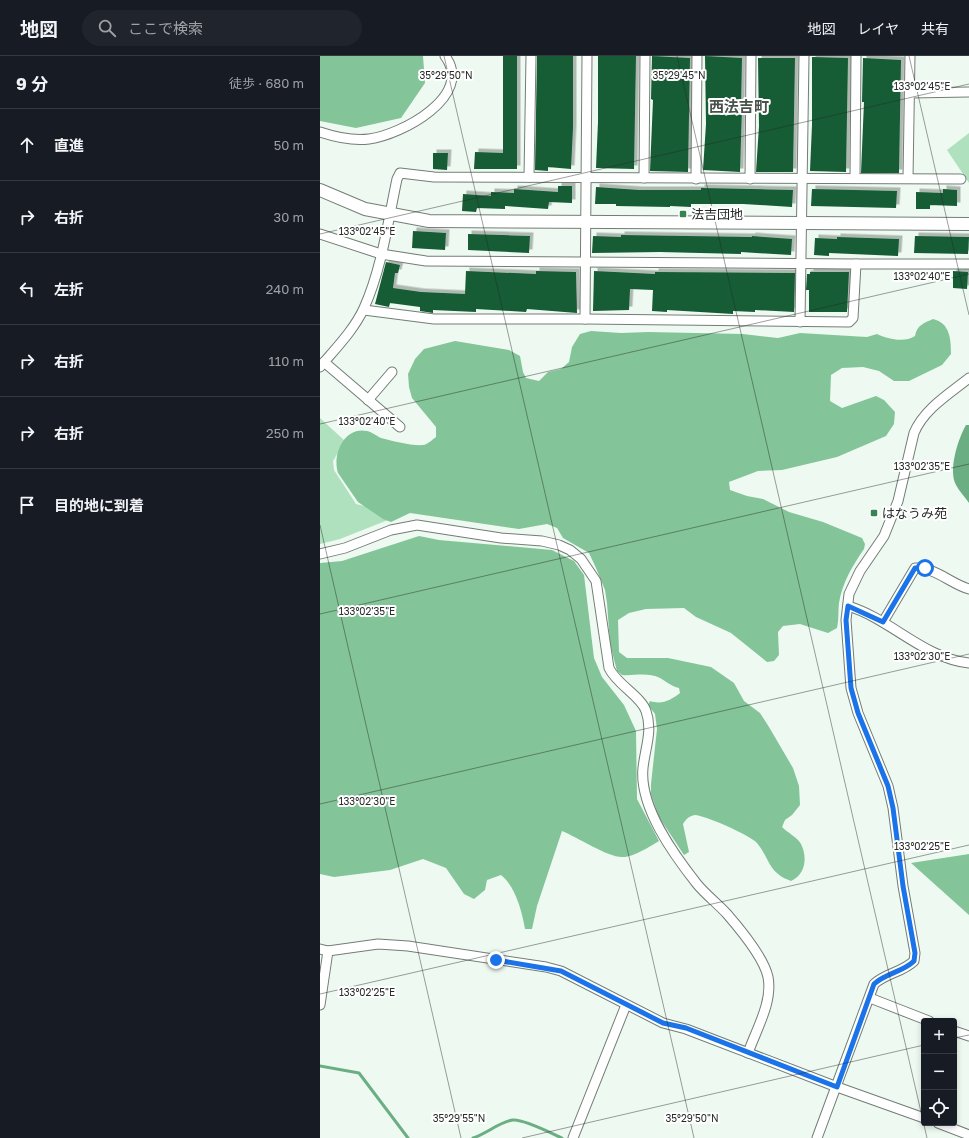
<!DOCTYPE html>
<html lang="ja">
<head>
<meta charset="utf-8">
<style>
  :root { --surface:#171b24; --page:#20242c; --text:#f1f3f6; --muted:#9ea1a6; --line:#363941 }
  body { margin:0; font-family:"Golos Text","Noto Sans JP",sans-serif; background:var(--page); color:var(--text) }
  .controls { position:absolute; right:12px; bottom:12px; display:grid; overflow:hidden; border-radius:4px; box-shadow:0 2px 6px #0003 }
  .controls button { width:36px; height:36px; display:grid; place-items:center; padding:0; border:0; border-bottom:1px solid var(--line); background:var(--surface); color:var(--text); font:20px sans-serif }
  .stop { position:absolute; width:12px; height:12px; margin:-9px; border:3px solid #1a73e8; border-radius:50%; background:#fff }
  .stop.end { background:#1a73e8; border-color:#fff; box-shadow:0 1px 4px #0008 }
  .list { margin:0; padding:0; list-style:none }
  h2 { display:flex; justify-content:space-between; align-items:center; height:52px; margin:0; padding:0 16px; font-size:17px }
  h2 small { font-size:13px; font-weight:400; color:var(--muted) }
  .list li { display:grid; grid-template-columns:26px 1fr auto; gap:12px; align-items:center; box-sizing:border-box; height:72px; padding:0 16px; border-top:1px solid var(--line) }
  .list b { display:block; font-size:15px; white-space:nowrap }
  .list em { font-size:13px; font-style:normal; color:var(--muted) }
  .icon { flex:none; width:22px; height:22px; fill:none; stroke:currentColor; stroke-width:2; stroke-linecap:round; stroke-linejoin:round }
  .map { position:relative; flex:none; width:649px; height:1082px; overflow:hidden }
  header { display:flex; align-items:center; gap:24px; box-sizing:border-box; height:56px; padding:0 20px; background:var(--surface); border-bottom:1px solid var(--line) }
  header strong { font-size:19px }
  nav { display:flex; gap:22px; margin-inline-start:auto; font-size:14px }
  .search { width:280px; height:36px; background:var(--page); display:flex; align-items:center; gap:10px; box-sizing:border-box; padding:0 14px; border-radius:22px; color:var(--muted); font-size:15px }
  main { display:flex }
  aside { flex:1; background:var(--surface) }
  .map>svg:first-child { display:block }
  .green { fill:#b0e1bf }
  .forest { fill:#83c599 }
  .water { fill:#6cae83 }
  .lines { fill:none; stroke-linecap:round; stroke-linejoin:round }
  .stream { stroke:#6cae83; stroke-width:3 }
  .building { fill:#165b35; filter:url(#shadow) }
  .street-casing { stroke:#737d76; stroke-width:11 }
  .secondary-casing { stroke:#737d76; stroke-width:14 }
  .street { stroke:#fff; stroke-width:9 }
  .secondary { stroke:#fff; stroke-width:12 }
  .route { stroke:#1a73e8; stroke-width:5 }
  .ticks { fill:none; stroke:#272b28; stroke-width:1; stroke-opacity:0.45 }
  .poi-dot { fill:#348454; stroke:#fff; stroke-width:1.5 }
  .labels { text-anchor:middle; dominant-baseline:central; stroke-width:4; stroke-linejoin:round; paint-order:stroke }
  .poi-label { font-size:13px; fill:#272b28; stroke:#fff; text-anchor:start }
  .quarter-label { font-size:15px; font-weight:bold; fill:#48524b; stroke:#fff }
  .ticks-label { font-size:10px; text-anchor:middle; fill:#272b28; stroke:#fff; stroke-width:4; stroke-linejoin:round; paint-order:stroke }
</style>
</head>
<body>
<header>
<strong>地図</strong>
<div class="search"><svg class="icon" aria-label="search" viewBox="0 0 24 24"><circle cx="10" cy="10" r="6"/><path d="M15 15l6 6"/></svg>ここで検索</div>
<nav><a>地図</a><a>レイヤ</a><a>共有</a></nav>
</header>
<main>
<aside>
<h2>9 分<small>徒歩 · 680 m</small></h2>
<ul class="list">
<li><svg class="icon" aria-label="ahead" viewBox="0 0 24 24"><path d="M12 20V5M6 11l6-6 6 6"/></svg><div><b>直進</b></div><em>50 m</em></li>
<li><svg class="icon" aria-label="right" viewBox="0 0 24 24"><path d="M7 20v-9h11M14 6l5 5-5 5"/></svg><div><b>右折</b></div><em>30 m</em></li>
<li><svg class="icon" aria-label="left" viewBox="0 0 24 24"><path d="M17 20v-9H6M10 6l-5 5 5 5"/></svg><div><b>左折</b></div><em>240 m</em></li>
<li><svg class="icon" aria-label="right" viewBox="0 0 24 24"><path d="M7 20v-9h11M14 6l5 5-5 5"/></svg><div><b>右折</b></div><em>110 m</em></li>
<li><svg class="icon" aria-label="right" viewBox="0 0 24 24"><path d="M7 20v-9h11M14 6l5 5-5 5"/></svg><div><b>右折</b></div><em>250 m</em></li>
<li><svg class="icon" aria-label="arrive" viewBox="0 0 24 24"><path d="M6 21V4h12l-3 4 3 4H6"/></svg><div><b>目的地に到着</b></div></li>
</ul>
</aside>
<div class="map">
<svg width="649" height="1082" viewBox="0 0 649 1082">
  <defs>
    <filter id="shadow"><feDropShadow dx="3.5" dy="-3.5" stdDeviation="0" flood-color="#0004"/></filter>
  </defs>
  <rect width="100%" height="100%" fill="#eefaf1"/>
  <g class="green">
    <path d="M649 77V127L627 94Z"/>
    <path d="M0 362 25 385 13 405 14 414 36 448 56 453 68 464 20 483 0 488Z"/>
  </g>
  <g class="forest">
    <path d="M0 0H103L105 27 81 62 36 72 0 65Z"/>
    <path d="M613 263C630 267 631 283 631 298L622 309 589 325H574L559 315 543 311 522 312 511 319 510 345 522 352 556 340 564 344 575 356 574 368 566 380 517 401 462 414 438 415 409 426 410 434 427 440 443 443 469 456 503 466 542 482 545 488 544 493C533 509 522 527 519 547 518 555 519 563 517 572L508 577 480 568 463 570 458 576 459 599 454 605 447 606 411 577 376 561 364 552 326 553 309 557 298 564 299 596 307 602H348L391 611 414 627 424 645 440 657 449 671 473 712 479 730 480 749 472 759 465 764 462 771C467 776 478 782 481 788 488 802 485 819 471 825 448 817 450 803 437 787 430 779 384 759 375 759 369 760 366 763 363 768L369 796 364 799 339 761 331 738V728L337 673 335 658 328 649 330 645C342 649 351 644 360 637L359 632C351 630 347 626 340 622 328 616 314 620 302 619L297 615 290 588 287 547 285 534 276 512 269 497 243 482 237 472 227 468 199 473 90 457 71 466 63 463 38 446 18 417C12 399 24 370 47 375 52 376 57 380 61 382 72 385 92 390 103 389 107 389 113 383 116 381V371L92 342 89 331 88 318 95 303 104 293 135 285 189 294 200 300 203 316 206 322 219 325 228 316 241 313 249 306 252 291 260 278 271 275 301 277 328 276 423 278 458 282 480 277 547 281 557 278C568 283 584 287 595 280 597 269 604 267 613 263Z"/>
    <path d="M99 480 119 484 232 494 254 505 264 519 274 602 282 621 304 649 316 675 317 743 339 785C331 790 312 802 302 801 287 801 257 781 242 775L217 850 212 873H205C202 855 195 830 181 819L167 824 165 834 154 843 144 838 126 812 103 803 70 814 14 821 0 818V507L22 505Z"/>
    <path d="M649 798V859L591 807Z"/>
  </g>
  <path class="water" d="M646 369H649V447C645 441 639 435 636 429 628 414 638 383 646 369Z"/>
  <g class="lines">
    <g class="stream">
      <path d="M0 1010 39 1017 88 1082"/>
      <path d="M153 1082C166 1078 181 1065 193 1064 204 1063 231 1077 242 1082"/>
    </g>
  </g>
  <g class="building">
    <path d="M183 0H197V113H154L155 96 183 97Z"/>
    <path d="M217 0H253V72L251 113 228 111V115L215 114Z"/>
    <path d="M278 0H316L314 113 276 112 278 66Z"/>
    <path d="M332 0 370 2 368 116 330 115 333 44 331 43Z"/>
    <path d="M385 0 422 2 421 51H422L420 116 383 114 386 68Z"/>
    <path d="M492 1 528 2 526 116 490 115 492 69Z"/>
    <path d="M438 2H475L473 116H436L439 70Z"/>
    <path d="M543 2 581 4 579 117H541L544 46H542Z"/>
    <path d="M113 97H128L127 114 113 113Z"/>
    <path d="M238 130H252V147L229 146 228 153 185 150V153L157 152 156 156 142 155 143 138 171 140V136L194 137V133L238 136Z"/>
    <path d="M276 131 319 134H381V132L473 134 472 151 423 148H371V151L350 150V151L296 150V148H275Z"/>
    <path d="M492 133 577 135 576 152 491 150Z"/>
    <path d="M623 133 637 134V150L610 149V153H596V136L623 137Z"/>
    <path d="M93 175 126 177 125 194 92 192Z"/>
    <path d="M148 178 210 180 209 197 148 194Z"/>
    <path d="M301 179 432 181V180L472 183 471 199 421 196V198L340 196 272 197 273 180 301 181Z"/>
    <path d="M595 180 649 181 648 198 594 197Z"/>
    <path d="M517 181 579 183 578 200 509 197V200L494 199 495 182 517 183Z"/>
    <path d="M66 206 80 209 78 217H75L73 232 101 236 145 238 146 215 216 218V215L256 216 257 257 207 253 206 256 156 253V256L113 254V257L100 255V251L70 247 69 251 55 248Z"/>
    <path d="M274 215 335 218V216L475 217 474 256 435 254V256L413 255V258L347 254V256L332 255 333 234 310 233 309 254 273 255Z"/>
    <path d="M633 215 648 216 647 233 633 232Z"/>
    <path d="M490 216H529L527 256H489V234H486L487 218H490Z"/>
  </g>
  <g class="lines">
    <defs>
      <g id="street">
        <path d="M590 37 649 36"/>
        <path d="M0 76C15 81 33 85 49 83 81 79 155 40 125 0"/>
        <path d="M209 121 211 0"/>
        <path d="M324 122 325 0"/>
        <path d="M535 122 536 0"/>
        <path d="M588 122 590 0"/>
        <path d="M376 123 377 0"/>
        <path d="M430 123 431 0"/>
        <path d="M0 178 61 198 106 205 536 208"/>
        <path d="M44 254 114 263H265L267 0"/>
        <path d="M265 263 529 266 533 262 536 208H649"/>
        <path d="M480 266 484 0"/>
        <path d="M4 306 80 371"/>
        <path d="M0 311C15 293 34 274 44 252 62 212 68 165 77 123L80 117 114 121 641 123"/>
        <path d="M48 344 72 316"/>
        <path d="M0 498 25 492 71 474 97 469 181 482 222 485 239 489 250 494 261 503 276 525 289 612C297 629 321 640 326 655 333 675 325 692 323 712 319 751 354 799 377 828 386 839 398 848 407 858 420 873 444 902 448 921 453 946 436 974 428 997"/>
        <path d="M528 550C571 563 603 602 649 607"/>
        <path d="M563 566 595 512C615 511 631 528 649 533"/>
        <path d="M0 893 8 895 58 888 88 890 226 911 241 915 343 967 366 973 517 1031 604 1062"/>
        <path d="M550 942 609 965"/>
        <path d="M0 949 8 895"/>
        <path d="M634 975 649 980"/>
        <path d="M618 1067 649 1079"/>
        <path d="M253 1082 306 949"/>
        <path d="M497 1082 554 928C566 917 583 916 594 905L595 897 583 830 573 752 568 730 538 657 531 632 526 564 529 538 540 515 564 480 578 445 594 377C604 353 629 338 649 322"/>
      </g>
      <path id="secondary" d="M0 134 45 153 109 165 649 168"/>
    </defs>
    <use href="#street" class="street-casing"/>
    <use href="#secondary" class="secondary-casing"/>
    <use href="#street" class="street"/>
    <use href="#secondary" class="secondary"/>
  </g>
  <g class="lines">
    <path class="route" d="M176 904 241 915 343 967 366 972 517 1031 554 928C566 917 583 916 594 905L595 897 583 830 573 752 568 730 538 657 531 632 526 564 528 550 563 566 595 512H605"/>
  </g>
  <path class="ticks" d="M124 0 374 1082M357 0 607 1082M589 0 649 259M0 178 649 28M0 368 649 218M0 469 141 1082M0 558 649 408M0 748 649 598M0 938 649 789M634 982 649 979M202 1082 604 989"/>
  <g class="poi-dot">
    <rect x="359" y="154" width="8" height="8" rx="2"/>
    <rect x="550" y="453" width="8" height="8" rx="2"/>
  </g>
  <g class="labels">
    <g class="poi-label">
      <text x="371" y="158">法吉団地</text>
      <text x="562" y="457">はなうみ苑</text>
    </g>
    <g class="quarter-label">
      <text x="419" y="50">西法吉町</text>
    </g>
  </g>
  <g class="ticks-label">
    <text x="126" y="23">35°29'50"N</text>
    <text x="359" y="23">35°29'45"N</text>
    <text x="602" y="34">133°02'45"E</text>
    <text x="47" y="179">133°02'45"E</text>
    <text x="602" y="224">133°02'40"E</text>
    <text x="47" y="369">133°02'40"E</text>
    <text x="602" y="414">133°02'35"E</text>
    <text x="47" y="559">133°02'35"E</text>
    <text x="602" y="604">133°02'30"E</text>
    <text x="47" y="749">133°02'30"E</text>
    <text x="602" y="794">133°02'25"E</text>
    <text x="47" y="940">133°02'25"E</text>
    <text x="139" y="1066">35°29'55"N</text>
    <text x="372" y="1066">35°29'50"N</text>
  </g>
</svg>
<div class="controls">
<button>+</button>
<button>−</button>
<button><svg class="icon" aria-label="locate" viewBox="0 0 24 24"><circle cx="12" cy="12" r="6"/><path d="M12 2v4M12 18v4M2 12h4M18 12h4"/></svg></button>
</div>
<div class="stop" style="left:605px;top:512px"></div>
<div class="stop end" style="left:176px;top:904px"></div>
</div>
</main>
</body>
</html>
